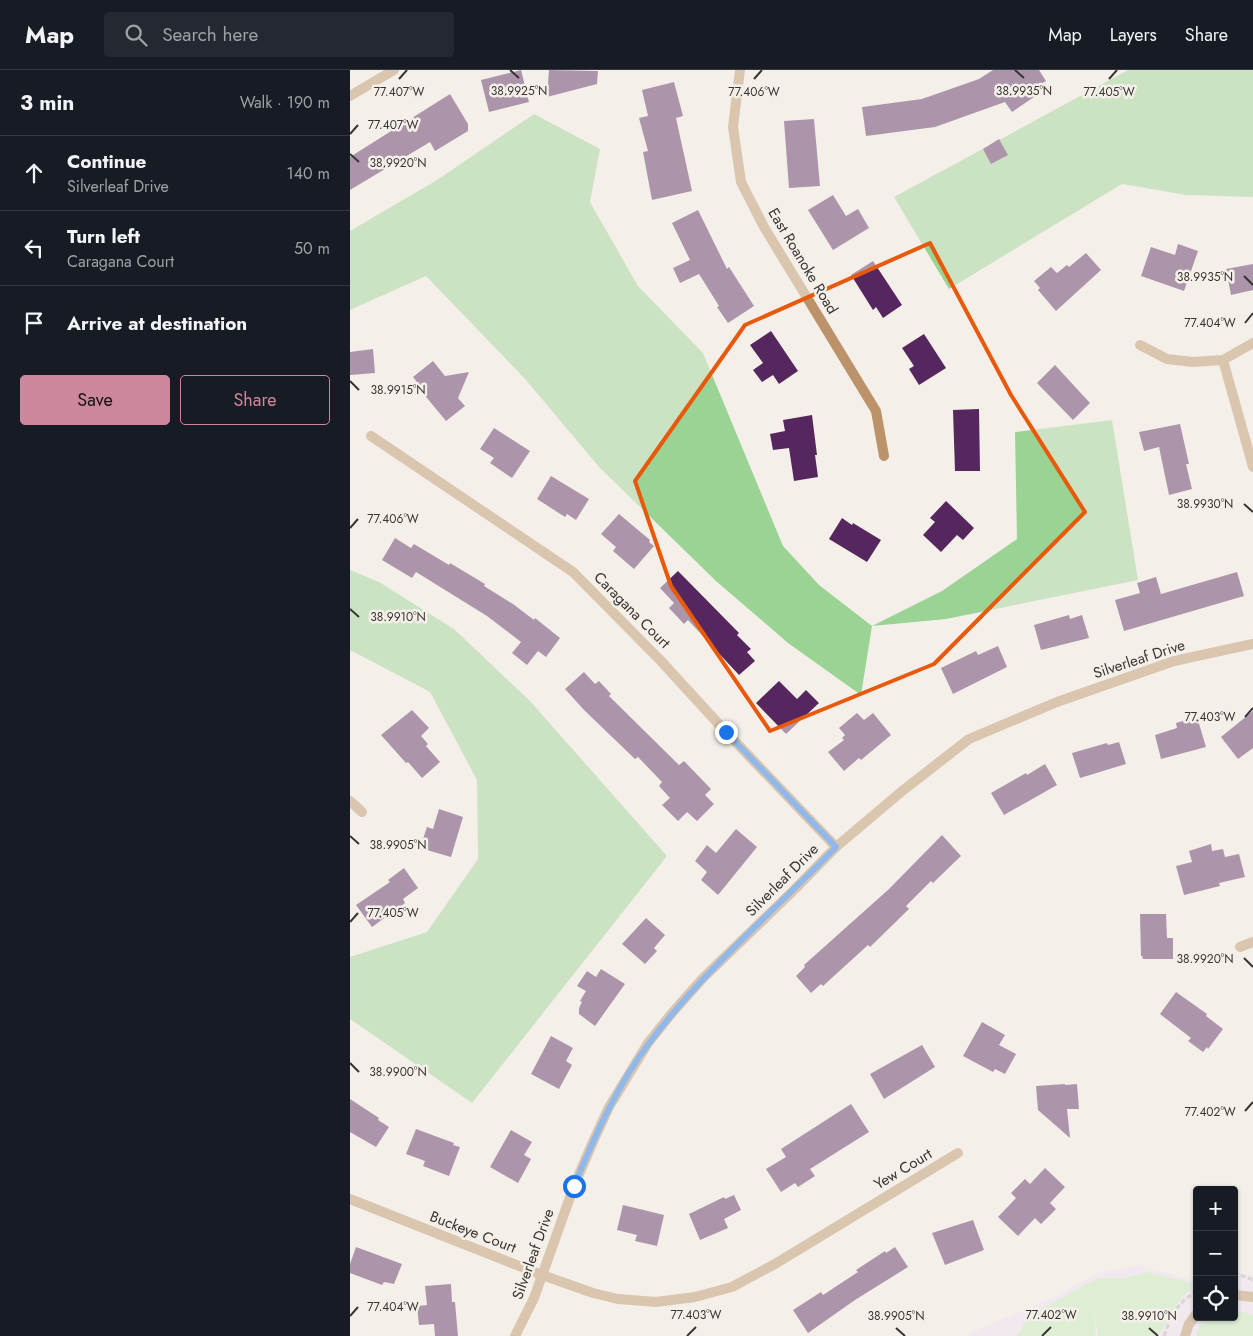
<!DOCTYPE html>
<html lang="en">
<head>
<meta charset="utf-8">
<style>
  :root { --surface:#171b24; --page:#242831; --text:#f1f3f6; --muted:#9ea1a6; --line:#363941; --accent:#cd879a }
  body { margin:0; font-family:Jost,sans-serif; background:var(--page); color:var(--text) }
  .controls { position:absolute; right:15px; bottom:15px; display:grid; overflow:hidden; border-radius:5px; box-shadow:0 1px 4px #0004 }
  .controls button { width:45px; height:45px; display:grid; place-items:center; padding:0; border:0; border-bottom:1px solid var(--line); background:var(--surface); color:var(--text); font:25px sans-serif }
  .stop { position:absolute; width:15px; height:15px; margin:-11px; border:4px solid #1a73e8; border-radius:50%; background:#fff }
  .stop.end { background:#1a73e8; border-color:#fff; box-shadow:0 1px 5px #0008 }
  .list { margin:0; padding:0; list-style:none }
  h2 { display:flex; justify-content:space-between; align-items:center; height:65px; margin:0; padding:0 20px; font-size:21px }
  h2 small { font-size:16px; font-weight:400; color:var(--muted) }
  .list li { display:grid; grid-template-columns:32px 1fr auto; gap:15px; align-items:center; box-sizing:border-box; height:75px; padding:0 20px; border-top:1px solid var(--line) }
  .list b { display:block; font-size:19px; white-space:nowrap }
  .list p { margin:0; font-size:16px; white-space:nowrap; color:var(--muted) }
  .list em { font-size:16px; font-style:normal; color:var(--muted) }
  .actions { display:flex; gap:10px; padding:15px 20px }
  .actions a { flex:1; padding:11px 0; border:1px solid var(--accent); border-radius:5px; text-align:center; font-size:18px; color:var(--accent) }
  .actions .main { background:var(--accent); color:#111 }
  .icon { flex:none; width:28px; height:28px; fill:none; stroke:currentColor; stroke-width:2; stroke-linecap:round; stroke-linejoin:round }
  .map { position:relative; flex:none; width:903px; height:1266px; overflow:hidden }
  header { display:flex; align-items:center; gap:30px; box-sizing:border-box; height:70px; padding:0 25px; background:var(--surface); border-bottom:1px solid var(--line) }
  header strong { font-size:24px }
  nav { display:flex; gap:28px; margin-inline-start:auto; font-size:18px }
  .search { width:350px; height:45px; background:var(--page); display:flex; align-items:center; gap:12px; box-sizing:border-box; padding:0 18px; border-radius:5px; color:var(--muted); font-size:19px }
  main { display:flex }
  aside { flex:1; background:var(--surface) }
  .map>svg:first-child { display:block }
  .education { fill:#eee1f5 }
  .green { fill:#c1ecbc }
  .forest { fill:#9bd394 }
  .building { fill:#56275e }
  .lines { fill:none; stroke-linecap:round; stroke-linejoin:round }
  .path { stroke:#b8b5af; stroke-width:3; stroke-dasharray:5 2.5; stroke-linecap:butt }
  .lane { stroke:#bb9269; stroke-width:10 }
  .street { stroke:#bb9269; stroke-width:10 }
  .route { stroke:#1a73e8; stroke-width:6 }
  .marked { fill:none; stroke:#e8590c; stroke-width:4; stroke-linejoin:round }
  .ticks { fill:none; stroke:#373532; stroke-width:2 }
  .labels { text-anchor:middle; dominant-baseline:central; stroke-width:5; stroke-linejoin:round; paint-order:stroke }
  .street-label { font-size:15px; fill:#373532; stroke:#f4f0e9 }
  .ticks-label { font-size:12px; text-anchor:middle; fill:#373532; stroke:#f4f0e9; stroke-width:5; stroke-linejoin:round; paint-order:stroke }
</style>
</head>
<body>
<header>
<strong>Map</strong>
<div class="search"><svg class="icon" aria-label="search" viewBox="0 0 24 24"><circle cx="10" cy="10" r="6"/><path d="M15 15l6 6"/></svg>Search here</div>
<nav><a>Map</a><a>Layers</a><a>Share</a></nav>
</header>
<main>
<aside>
<h2>3 min<small>Walk · 190 m</small></h2>
<ul class="list">
<li><svg class="icon" aria-label="ahead" viewBox="0 0 24 24"><path d="M12 20V5M6 11l6-6 6 6"/></svg><div><b>Continue</b><p>Silverleaf Drive</p></div><em>140 m</em></li>
<li><svg class="icon" aria-label="left" viewBox="0 0 24 24"><path d="M17 20v-9H6M10 6l-5 5 5 5"/></svg><div><b>Turn left</b><p>Caragana Court</p></div><em>50 m</em></li>
<li><svg class="icon" aria-label="arrive" viewBox="0 0 24 24"><path d="M6 21V4h12l-3 4 3 4H6"/></svg><div><b>Arrive at destination</b></div></li>
</ul>
<div class="actions"><a class="main">Save</a><a>Share</a></div>
</aside>
<div class="map">
<svg width="903" height="1266" viewBox="0 0 903 1266">
  <rect width="100%" height="100%" fill="#f4f0e9"/>
  <path class="education" d="M789 1195 842 1210 847 1209V1247H884V1202L903 1205V1266H614L704 1227 747 1203Z"/>
  <g class="green">
    <path d="M797 1202 842 1213 847 1212V1215C827 1226 822 1247 809 1264L803 1266H748L743 1235 746 1266H665L670 1262 678 1246 748 1208H776Z"/>
    <path d="M884 1239 903 1245V1266H846C850 1246 868 1247 884 1247Z"/>
  </g>
  <g class="forest">
    <path d="M778 0H903V127L836 125 772 114 599 219 544 127Z"/>
    <path d="M184 44 250 79 240 132 288 216 353 283 433 476 469 515 522 556 592 521 667 469 665 362 762 350 788 510 596 549 522 556 511 625 438 573 366 511 249 397 176 310 76 206 0 240V161L87 110Z"/>
    <path d="M0 500 29 512 104 559 180 631 317 786 122 1033 0 949V887L77 862 128 789 127 710 80 622 4 582 0 581Z"/>
  </g>
  <g class="building">
    <path d="M171 0 179 32 139 42 131 10Z"/>
    <path d="M199 0 248 1 247 14 197 27Z"/>
    <path d="M643 0H689L696 11 680 21 684 27 662 42 655 32 585 57 516 66 512 37 572 29 629 9Z"/>
    <path d="M324 12 333 46 326 48 342 121 302 130 293 82 298 81 289 48 298 46 292 20Z"/>
    <path d="M100 24 118 54V61L85 81 80 72 0 120V87Z"/>
    <path d="M464 49 470 116 439 118 434 51Z"/>
    <path d="M649 69 658 85 641 94 633 79Z"/>
    <path d="M483 125 496 146 508 139 519 158 483 180 458 140Z"/>
    <path d="M348 140 377 199 379 197 404 236 378 253 367 237 369 236 349 204 330 213 323 198 340 190 322 153Z"/>
    <path d="M828 174 848 181 834 221 791 206 801 177 825 185Z"/>
    <path d="M736 183 751 200 706 241 688 220 690 218 684 211 701 197 707 203 717 195 719 197Z"/>
    <path d="M523 191 552 235 533 248 526 237 523 240 501 205Z"/>
    <path d="M903 194V220L881 225 876 199Z"/>
    <path d="M421 261 448 301 429 314 423 305 412 312 403 300 413 293 400 275Z"/>
    <path d="M574 264 596 298 569 315 559 299 564 296 552 278Z"/>
    <path d="M23 279 25 303 0 305V282Z"/>
    <path d="M83 291 95 306 119 302 108 328 115 336 96 351 72 322 74 321 63 307Z"/>
    <path d="M705 295 740 333 723 350 687 313Z"/>
    <path d="M629 339 630 401H605L603 340Z"/>
    <path d="M462 345 467 385H465L468 407 444 411 439 378 423 380 420 364 435 361 433 350Z"/>
    <path d="M830 354 839 394H836L842 419 819 425 809 377 794 381 789 362Z"/>
    <path d="M144 358 180 381 162 408 140 393 144 388 130 379Z"/>
    <path d="M201 406 239 429 226 450 217 444 215 447 187 429Z"/>
    <path d="M596 431 624 458 613 470 607 465 591 482 573 465 585 452 580 448Z"/>
    <path d="M269 444 300 470 299 472 304 476 284 499 263 481 266 477 251 464Z"/>
    <path d="M492 448 502 455 503 453 531 470 517 492 479 469Z"/>
    <path d="M45 468 61 478 64 474 99 495 100 493 135 514 134 516 163 534 184 550 185 548 210 568 196 587 188 581 177 595 162 583 171 572 137 546 66 502 62 508 32 490Z"/>
    <path d="M328 501 389 563 387 565 401 579 397 582 405 591 389 605 338 550 334 554 319 538 324 533 310 518Z"/>
    <path d="M887 502 894 526 774 561 765 530 790 523 787 513 806 507 811 524Z"/>
    <path d="M719 545 720 549 732 545 739 568 691 580 684 555Z"/>
    <path d="M648 576 657 597 603 624 591 598 626 581 628 585Z"/>
    <path d="M234 602 245 614 249 611 261 624 259 626 329 695 334 691 361 719 355 725 364 734 347 751 337 742 328 751 312 735 320 728 309 716 312 712 288 687 285 689 234 640 215 619Z"/>
    <path d="M429 611 447 629 456 620 469 633 436 664 406 633Z"/>
    <path d="M62 640 79 658 71 666 78 674 76 676 90 692 72 708 58 692 56 693 31 665Z"/>
    <path d="M903 641V678L888 689 871 667Z"/>
    <path d="M507 643 514 650 523 643 541 665 511 690 509 688 494 701 478 682 494 670 492 668 495 665 489 658Z"/>
    <path d="M847 647 856 677 811 689 805 665 827 658 826 653Z"/>
    <path d="M769 672 776 694 730 708 722 683 757 673 758 675Z"/>
    <path d="M695 694 707 715 654 745 641 723 676 703 677 705Z"/>
    <path d="M89 739 113 747 101 787 70 778 77 757 83 759Z"/>
    <path d="M386 759 407 777 368 825 351 810 357 802 345 791 357 775 366 783Z"/>
    <path d="M592 765 611 786 583 813 581 811 556 836 559 839 520 877 518 875 473 916 471 914 461 923 446 906 455 897 454 895 539 819Z"/>
    <path d="M861 774 862 781 873 779 875 787 889 784 895 807 869 813 870 816 834 825 826 796 842 792 839 781Z"/>
    <path d="M54 798 68 818 53 829 55 833 22 857 6 835 40 812 38 810Z"/>
    <path d="M790 844H816L817 868H823V889H793L792 886H791Z"/>
    <path d="M296 848 315 865 304 878 307 881 295 894 272 874Z"/>
    <path d="M251 899 275 914 245 956 229 944V938L232 932 230 931 236 921 227 916 237 901 246 907Z"/>
    <path d="M826 922 857 944 856 946 873 959 858 979 857 977 853 982 838 971 841 968 810 944Z"/>
    <path d="M632 952 655 965 649 975 666 984 655 1004 645 999 643 1002 613 986Z"/>
    <path d="M201 966 223 978 216 991 222 995 209 1019 181 1004Z"/>
    <path d="M572 975 585 997 534 1029 520 1004Z"/>
    <path d="M715 1014V1015L727 1014 729 1039H717L720 1068 688 1040 686 1016Z"/>
    <path d="M0 1029 29 1048 28 1050 39 1057 26 1077 0 1062Z"/>
    <path d="M501 1034 519 1062 460 1099 465 1106 448 1117 445 1113 431 1122 416 1099 436 1087 431 1079Z"/>
    <path d="M66 1059 104 1073 103 1075 110 1077 99 1106 73 1096 75 1091 56 1084Z"/>
    <path d="M161 1060 182 1072 174 1085 181 1089 168 1113 140 1097Z"/>
    <path d="M695 1098 715 1117 700 1133 706 1139 691 1154 685 1148 668 1166 648 1147 666 1128 661 1123 675 1109 680 1114Z"/>
    <path d="M384 1125 391 1140 374 1149 378 1158 350 1170 339 1144 374 1127 375 1129Z"/>
    <path d="M273 1135 314 1145 307 1176 285 1171 287 1165 267 1160Z"/>
    <path d="M623 1150 634 1180 595 1195 582 1163Z"/>
    <path d="M6 1177 52 1194 44 1214 34 1212 32 1215 0 1203V1194Z"/>
    <path d="M545 1177 558 1197 505 1230 458 1263 443 1240 471 1222 473 1225 508 1202 506 1200 535 1181 536 1183Z"/>
    <path d="M101 1214 102 1232H105L108 1266H85L84 1254 69 1255 67 1236 77 1235 75 1216Z"/>
  </g>
  <g class="lines">
    <g class="path">
      <path d="M884 1206 888 1204 903 1210"/>
      <path d="M814 1266C823 1243 825 1235 847 1221"/>
    </g>
    <g class="lane">
      <path d="M884 1225 903 1227"/>
      <path d="M835 1266 839 1254 847 1243"/>
    </g>
    <g class="street">
      <path d="M390 0 383 57 391 112 414 157 526 341 534 386"/>
      <path d="M0 26 44 0"/>
      <path d="M790 275 817 289 843 292 873 290 903 273"/>
      <path d="M873 290 903 397"/>
      <path d="M21 366 223 502 310 590 376 662 486 777"/>
      <path d="M0 731 12 742"/>
      <path d="M890 877 903 872"/>
      <path d="M0 1129 192 1205 243 1223 268 1229 306 1232 345 1227 382 1217 425 1194 608 1083"/>
      <path d="M165 1266 184 1228 224 1116 242 1074 259 1037 298 973 322 943 353 908 445 819 486 777 551 722 619 669 707 632 824 591 903 574"/>
    </g>
  </g>
  <g class="lines">
    <path class="route" d="M224 1116C245 1066 267 1015 300 972 354 900 424 841 486 777L376 662"/>
  </g>
  <path d="M0 0H903V1266H0ZM580 173 661 325 735 442 584 594 420 661 321 516 285 411 395 255Z" fill="#f4f0e9" fill-opacity=".55" fill-rule="evenodd"/>
  <path class="marked" d="M580 173 661 325 735 442 584 594 420 661 321 516 285 411 395 255Z"/>
  <path class="ticks" d="M160 0 169 8M665 0 674 8M49 9 57 0M404 9 412 0M759 9 767 0M0 64 8 55M0 84 9 92M894 206 903 215M895 253 903 243M0 311 9 320M894 434 903 442M0 458 8 449M0 539 9 547M895 647 903 638M0 766 9 774M0 852 8 843M894 888 903 897M0 993 9 1002M895 1041 903 1032M0 1246 8 1237M546 1258 555 1266M799 1258 808 1266M337 1266 346 1257M692 1266 701 1257"/>
  <g class="labels">
    <g class="street-label">
      <text transform="translate(453 191) rotate(59)">East Roanoke Road</text>
      <text transform="translate(282 540) rotate(45)">Caragana Court</text>
      <text transform="translate(789 589) rotate(-18)">Silverleaf Drive</text>
      <text transform="translate(432 810) rotate(-45)">Silverleaf Drive</text>
      <text transform="translate(553 1099) rotate(-31)">Yew Court</text>
      <text transform="translate(123 1162) rotate(21)">Buckeye Court</text>
      <text transform="translate(183 1184) rotate(-70)">Silverleaf Drive</text>
    </g>
  </g>
  <g class="ticks-label">
    <text x="169" y="25">38.9925°N</text>
    <text x="674" y="25">38.9935°N</text>
    <text x="49" y="26">77.407°W</text>
    <text x="404" y="26">77.406°W</text>
    <text x="759" y="26">77.405°W</text>
    <text x="43" y="59">77.407°W</text>
    <text x="48" y="97">38.9920°N</text>
    <text x="855" y="211">38.9935°N</text>
    <text x="860" y="257">77.404°W</text>
    <text x="48" y="324">38.9915°N</text>
    <text x="855" y="438">38.9930°N</text>
    <text x="43" y="453">77.406°W</text>
    <text x="48" y="551">38.9910°N</text>
    <text x="860" y="651">77.403°W</text>
    <text x="48" y="779">38.9905°N</text>
    <text x="43" y="847">77.405°W</text>
    <text x="855" y="893">38.9920°N</text>
    <text x="48" y="1006">38.9900°N</text>
    <text x="860" y="1046">77.402°W</text>
    <text x="43" y="1241">77.404°W</text>
    <text x="346" y="1249">77.403°W</text>
    <text x="701" y="1249">77.402°W</text>
    <text x="546" y="1250">38.9905°N</text>
    <text x="799" y="1250">38.9910°N</text>
  </g>
</svg>
<div class="controls">
<button>+</button>
<button>−</button>
<button><svg class="icon" aria-label="locate" viewBox="0 0 24 24"><circle cx="12" cy="12" r="6"/><path d="M12 2v4M12 18v4M2 12h4M18 12h4"/></svg></button>
</div>
<div class="stop" style="left:224px;top:1116px"></div>
<div class="stop end" style="left:376px;top:662px"></div>
</div>
</main>
</body>
</html>
